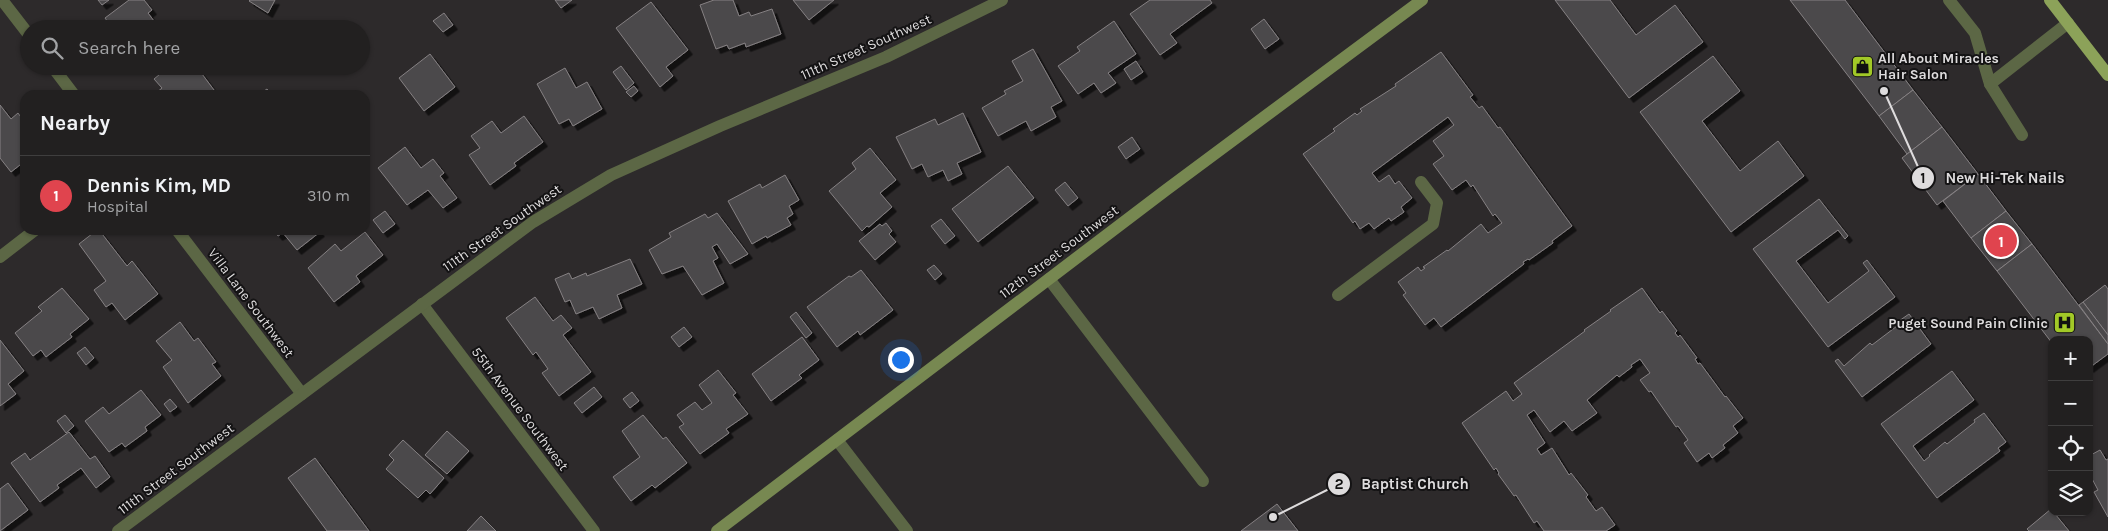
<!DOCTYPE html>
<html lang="en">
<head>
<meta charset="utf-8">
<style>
  :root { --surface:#222020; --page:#2e2d2d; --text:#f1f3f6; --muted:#a2a3a5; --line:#3f3e3e; --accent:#bca0f2 }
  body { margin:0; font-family:Karla,sans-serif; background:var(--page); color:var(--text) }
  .controls { position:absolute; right:15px; bottom:15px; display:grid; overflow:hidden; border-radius:10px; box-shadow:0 1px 4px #0004 }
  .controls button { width:45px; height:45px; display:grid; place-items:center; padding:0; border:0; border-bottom:1px solid var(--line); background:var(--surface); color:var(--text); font:25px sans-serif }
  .you { position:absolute; left:900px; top:359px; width:18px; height:18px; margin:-12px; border:4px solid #fff; border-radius:50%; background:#1a73e8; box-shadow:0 0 0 8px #1a73e833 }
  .badge { display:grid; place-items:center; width:32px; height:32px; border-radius:50%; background:var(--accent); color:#fff; font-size:16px; font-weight:700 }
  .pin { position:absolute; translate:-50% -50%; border:2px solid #fff; box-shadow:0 1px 5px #0006 }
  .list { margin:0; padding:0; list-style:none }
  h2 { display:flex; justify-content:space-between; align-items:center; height:65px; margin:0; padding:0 20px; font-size:21px }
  h2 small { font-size:16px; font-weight:400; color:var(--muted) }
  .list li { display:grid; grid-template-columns:32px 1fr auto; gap:15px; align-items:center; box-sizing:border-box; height:80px; padding:0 20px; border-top:1px solid var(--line) }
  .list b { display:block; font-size:19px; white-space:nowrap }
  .list p { margin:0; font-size:16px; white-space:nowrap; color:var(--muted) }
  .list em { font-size:16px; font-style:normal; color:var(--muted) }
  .icon { flex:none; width:28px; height:28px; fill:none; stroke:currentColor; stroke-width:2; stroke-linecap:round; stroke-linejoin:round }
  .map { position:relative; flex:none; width:2108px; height:531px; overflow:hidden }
  .search { position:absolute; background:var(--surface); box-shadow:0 1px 4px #0004; left:20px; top:20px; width:350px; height:55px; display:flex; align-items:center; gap:12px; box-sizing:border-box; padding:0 18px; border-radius:28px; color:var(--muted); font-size:19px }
  .panel { position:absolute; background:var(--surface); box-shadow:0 1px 4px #0004; left:20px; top:90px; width:350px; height:145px; border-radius:15px }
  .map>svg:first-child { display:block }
  .building { fill:#4c494b; stroke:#858183; filter:url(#shadow) }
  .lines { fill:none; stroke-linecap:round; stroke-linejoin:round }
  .lane { stroke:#5c6745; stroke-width:12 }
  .street { stroke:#5c6745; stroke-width:12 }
  .secondary { stroke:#778851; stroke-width:12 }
  .primary { stroke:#8ca259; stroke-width:12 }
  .labels { text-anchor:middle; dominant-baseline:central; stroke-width:4; stroke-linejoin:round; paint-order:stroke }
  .street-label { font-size:14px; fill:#dedcdd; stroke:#141314 }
  .poi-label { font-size:14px; font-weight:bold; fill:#dedcdd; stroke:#141314; text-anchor:start }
  .leader { fill:none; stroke:#dedcdd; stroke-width:2 }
  .callout-dot { fill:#dedcdd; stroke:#141314; stroke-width:2 }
  .mark-label { font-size:15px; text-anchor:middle; font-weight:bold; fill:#111 }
  .callout-label { font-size:15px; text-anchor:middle; font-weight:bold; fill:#dedcdd; stroke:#141314; stroke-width:4; stroke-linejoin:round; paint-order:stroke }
</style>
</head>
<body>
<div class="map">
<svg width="2108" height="531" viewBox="0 0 2108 531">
  <defs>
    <filter id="shadow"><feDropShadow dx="4.5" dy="4.5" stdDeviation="0" flood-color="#0009"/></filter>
  </defs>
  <rect width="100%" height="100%" fill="#2d2a2b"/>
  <g class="building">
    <path d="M98 0H109L102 5Z"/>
    <path d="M129 0H144L152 10 148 13 160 29H113L105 18Z"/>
    <path d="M250 0H275L268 13 249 1Z"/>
    <path d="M555 0H572L561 8Z"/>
    <path d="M714 0H733L739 16 749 12 751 16 772 9 781 34 746 47 745 43 729 49 727 45 716 49 700 5Z"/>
    <path d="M793 0H834L809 20Z"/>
    <path d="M1150 0H1210L1212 3 1170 34 1177 43 1160 55 1130 14Z"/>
    <path d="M1555 0H1610L1636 35 1675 5 1703 42 1629 98Z"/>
    <path d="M1790 0H1845L1913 90 1879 116Z"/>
    <path d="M651 2 688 50 666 67 673 76 660 87 616 28Z"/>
    <path d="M444 13 453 25 443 32 433 21Z"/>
    <path d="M1264 19 1279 39 1265 49 1251 29Z"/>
    <path d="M1114 21 1136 54 1108 73 1116 83 1101 93 1094 83 1078 94 1058 66 1080 51 1077 47Z"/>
    <path d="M1033 49 1062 101 1051 107 1056 117 1031 131 1026 121 998 136 982 108 1006 94 1004 91 1023 81 1012 61Z"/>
    <path d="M1441 52 1473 95 1470 97 1479 108 1482 106 1498 128 1500 127 1572 226 1552 241 1553 243 1529 260 1528 259 1523 262 1524 264 1441 327 1434 318 1425 325 1403 295 1406 293 1398 282 1418 267 1421 271 1425 268 1423 267 1447 250 1448 251 1481 224 1488 233 1502 223 1495 214 1493 216 1473 185 1471 187 1466 180 1452 190 1433 164 1444 156 1433 141 1454 125 1448 117 1372 173 1379 182 1389 175 1395 184 1399 181 1412 198 1401 207 1404 212 1391 221 1389 218 1374 229 1369 223 1360 229 1355 221 1353 223 1303 154 1335 131 1333 129 1355 113 1357 115 1362 111 1360 109 1396 86 1395 84Z"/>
    <path d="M430 54 455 87 424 111 399 78Z"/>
    <path d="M1713 56 1740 91 1702 121 1740 171 1778 141 1804 176 1731 232 1640 112Z"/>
    <path d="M1136 61 1143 72 1131 80 1124 69Z"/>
    <path d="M170 66H196L217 94 158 95 156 93 162 88 154 79Z"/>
    <path d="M621 66 634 83 626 90 613 72Z"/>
    <path d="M565 68 576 88 587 82 602 109 573 126 569 119 559 124 537 84Z"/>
    <path d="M634 86 638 91 631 97 626 92Z"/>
    <path d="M267 89 272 95H258Z"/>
    <path d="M1913 90 1942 127 1907 154 1879 116Z"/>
    <path d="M0 105 11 119 18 113 25 123V161L11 172 0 158Z"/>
    <path d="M963 113 981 152 957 163 962 174 948 181 943 170 928 177 922 164 912 169 896 137 935 119 938 125Z"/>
    <path d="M524 116 543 142 514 163 516 166 490 185 469 155 480 148 471 136 492 121 501 133Z"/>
    <path d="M1942 127 1978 174 1937 205 1902 158Z"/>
    <path d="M1132 137 1140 149 1126 159 1118 147Z"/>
    <path d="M405 147 421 168 433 159 444 173 440 176 457 198 443 208 428 190 407 205 378 168Z"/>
    <path d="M870 148 896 180 880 193 892 207 869 227 867 226 862 231 829 191 856 169 852 163Z"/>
    <path d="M1008 166 1034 198 978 242 952 209Z"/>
    <path d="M1978 174 2006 211 1971 238 1943 201Z"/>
    <path d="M785 175 799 200 789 206 793 214 787 218 791 225 767 238 766 236 752 244 728 201 760 184 762 188Z"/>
    <path d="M1065 182 1078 198 1068 206 1055 190Z"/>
    <path d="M1819 199 1848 236 1845 239 1838 230 1796 261 1828 303 1869 271 1863 263 1867 260 1895 297 1828 347 1753 249Z"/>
    <path d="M385 211 395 224 383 233 373 220Z"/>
    <path d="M2006 211 2032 244 1997 271 1971 238Z"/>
    <path d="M717 213 748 254 730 264 717 244 712 247 718 258 713 261 724 283 702 295 683 266 662 274 649 250 671 237 669 233 705 214 708 218Z"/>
    <path d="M941 219 955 236 945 244 931 226Z"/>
    <path d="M886 223 892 231 889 234 896 242 875 260 859 241 880 224 882 226Z"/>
    <path d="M97 230H99L127 266 132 261 158 294 125 320 112 303 106 307 94 290 106 281 79 244Z"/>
    <path d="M273 230H318L320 232 297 250 283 233 278 236Z"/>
    <path d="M365 232 383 255 356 276 360 282 334 302 308 268 335 244 341 251Z"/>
    <path d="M2032 244 2108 344V354L2089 368V340H2052V343L1997 271Z"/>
    <path d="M630 259 642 284 617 295 622 308 599 319 593 307 576 314 570 300 565 302 555 279 569 273 572 279 586 273 587 276Z"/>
    <path d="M934 265 942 274 935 280 927 270Z"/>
    <path d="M861 270 893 310 860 335 858 331 837 347 807 307 849 276 851 277Z"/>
    <path d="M2105 285 2108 289V335L2083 302Z"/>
    <path d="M62 288 89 319 70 334 72 337 46 357 41 350 33 356 15 333 42 311 38 307Z"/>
    <path d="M1642 288 1660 313 1662 311 1677 331 1675 333 1678 337 1680 335 1697 358 1695 359 1698 364 1700 363 1725 397 1726 396 1743 418 1733 426 1738 433 1723 445 1725 448 1712 458 1709 453 1697 462 1684 443 1688 440 1678 426 1676 427 1651 391 1649 392 1640 380 1650 373 1640 359 1631 365 1632 367 1619 377 1617 375 1587 400 1597 413 1572 431 1564 421 1550 432 1534 410 1527 415 1545 443 1537 449 1541 455 1552 448 1569 475 1571 473 1588 495 1586 497 1596 511 1602 507 1615 525 1606 531H1544L1537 521 1534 523 1516 495 1514 496 1498 474 1499 473 1496 468 1494 470 1462 423 1506 391 1513 401 1522 394 1514 383 1585 331 1584 330 1611 311 1610 310Z"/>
    <path d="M535 297 553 321 561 315 572 328 563 335 591 372 559 396 542 373 548 369 536 352 533 355 506 318Z"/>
    <path d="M2083 302 2108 335V344L2079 305Z"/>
    <path d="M796 312 812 333 806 338 790 317Z"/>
    <path d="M1909 314 1931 344 1862 397 1835 361 1838 359 1844 366 1870 343 1872 345 1901 323 1899 321Z"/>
    <path d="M180 322 194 341 198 338 216 362 212 364 221 376 188 403 163 367 172 360 156 341Z"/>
    <path d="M684 327 692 337 679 347 671 337Z"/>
    <path d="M802 337 819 360 799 375 802 378 771 401 752 374Z"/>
    <path d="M0 340 24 371 8 384 16 394 0 406Z"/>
    <path d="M85 347 94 358 86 365 77 353Z"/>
    <path d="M718 370 736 393 733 395 748 414 726 429 729 433 700 454 679 427 684 424 677 415 695 402 702 410 712 403 699 385Z"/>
    <path d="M1952 371 1974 400 1913 446 1924 461 1930 456 1929 455 1945 442 1947 444 1975 422 1974 420 1984 413 2006 442 1998 448 2000 451 1937 498 1881 424Z"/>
    <path d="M594 387 602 397 582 413 574 403Z"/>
    <path d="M141 390 161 415 145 427 147 431 125 447 122 443 109 452 85 421 103 407 109 414Z"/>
    <path d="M632 392 639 401 630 408 623 399Z"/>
    <path d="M170 399 177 407 170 412 164 404Z"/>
    <path d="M65 415 74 426 66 433 57 421Z"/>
    <path d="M643 415 663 439 666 437 687 463 655 488 652 485 631 501 613 477 640 457 622 431Z"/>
    <path d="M447 431 469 451 447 474 425 455Z"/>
    <path d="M69 432 90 459 95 456 110 477 96 488 81 468 57 485 59 488 40 502 11 463 25 453 30 460Z"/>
    <path d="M403 440 444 478 430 494 426 490 418 498 386 469 394 460 389 455Z"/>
    <path d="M2100 450 2106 460 2108 459V517L2094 492 2098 490 2089 473V456Z"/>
    <path d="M315 458 369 531H327L288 478Z"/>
    <path d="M8 483 28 510 0 531V489Z"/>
    <path d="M1277 504 1298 531H1241Z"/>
    <path d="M2051 509 2069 531H2029L2027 529Z"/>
    <path d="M481 516 496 531H467Z"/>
  </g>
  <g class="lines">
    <g class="lane">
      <path d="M1949 0 1975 33 1990 84 2022 135"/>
      <path d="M1990 84 2068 23"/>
      <path d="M1049 279 1203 481"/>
      <path d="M1338 295 1433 224 1437 203 1421 182"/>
      <path d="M837 440 907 531"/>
    </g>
    <g class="street">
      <path d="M2 0 29 35"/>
      <path d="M52 66 74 95"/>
      <path d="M177 230 302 394"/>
      <path d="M0 257 35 230"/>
      <path d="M422 304 594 531"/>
      <path d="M118 531 533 222 611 175 720 126 886 57 1002 0"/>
    </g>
    <path class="secondary" d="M717 531 1166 190 1422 0"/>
    <path class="primary" d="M2050 0 2108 75"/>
  </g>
  <defs>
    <symbol id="shop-square" viewBox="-11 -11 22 22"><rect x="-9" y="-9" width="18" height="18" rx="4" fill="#a2c927" stroke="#141314"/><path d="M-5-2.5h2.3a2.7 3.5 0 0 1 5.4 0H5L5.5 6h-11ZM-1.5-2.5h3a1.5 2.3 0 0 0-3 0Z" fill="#111"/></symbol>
    <symbol id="hospital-square" viewBox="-11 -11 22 22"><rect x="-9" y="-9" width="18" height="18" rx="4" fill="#a2c927" stroke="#141314"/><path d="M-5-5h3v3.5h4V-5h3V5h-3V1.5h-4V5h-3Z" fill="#111"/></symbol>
  </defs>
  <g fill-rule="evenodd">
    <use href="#shop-square" x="1850" y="54" width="25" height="25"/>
    <use href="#hospital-square" x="2052" y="310" width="25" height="25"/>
  </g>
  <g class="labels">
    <g class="street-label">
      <text transform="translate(866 47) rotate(-24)">111th Street Southwest</text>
      <text transform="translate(502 228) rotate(-35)">111th Street Southwest</text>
      <text transform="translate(1059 252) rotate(-37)">112th Street Southwest</text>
      <text transform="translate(251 303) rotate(53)">Villa Lane Southwest</text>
      <text transform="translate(520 409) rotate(53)">55th Avenue Southwest</text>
      <text transform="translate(176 469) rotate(-37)">111th Street Southwest</text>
    </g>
    <g class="poi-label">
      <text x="1878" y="58">All About Miracles<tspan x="1878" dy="16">Hair Salon</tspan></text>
      <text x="2048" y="323" text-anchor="end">Puget Sound Pain Clinic</text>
    </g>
  </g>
  <path class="leader" d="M1884 91L1923 178M1273 517L1339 484"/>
  <g class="callout-dot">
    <circle cx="1884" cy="91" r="5"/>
    <circle cx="1273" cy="517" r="5"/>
    <circle cx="1923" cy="178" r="12"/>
    <circle cx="1339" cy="484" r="12"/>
  </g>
  <g class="mark-label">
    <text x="1923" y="183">1</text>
    <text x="1339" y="489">2</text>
  </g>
  <g class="callout-label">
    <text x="2005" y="183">New Hi-Tek Nails</text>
    <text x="1415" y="489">Baptist Church</text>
  </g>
</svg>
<div class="controls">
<button>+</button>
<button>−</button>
<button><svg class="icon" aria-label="locate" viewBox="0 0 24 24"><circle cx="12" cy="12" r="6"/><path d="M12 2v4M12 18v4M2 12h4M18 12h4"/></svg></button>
<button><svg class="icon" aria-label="layers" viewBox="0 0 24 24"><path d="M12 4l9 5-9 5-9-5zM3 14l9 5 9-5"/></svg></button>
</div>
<div class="you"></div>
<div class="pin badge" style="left:2001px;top:241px;background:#e0444e">1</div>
<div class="search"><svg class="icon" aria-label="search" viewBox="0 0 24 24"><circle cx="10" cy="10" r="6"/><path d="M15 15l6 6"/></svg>Search here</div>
<section class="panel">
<h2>Nearby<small></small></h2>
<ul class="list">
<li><span class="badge" style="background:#e0444e">1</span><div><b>Dennis Kim, MD</b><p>Hospital</p></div><em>310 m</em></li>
</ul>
</section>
</div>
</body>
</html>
